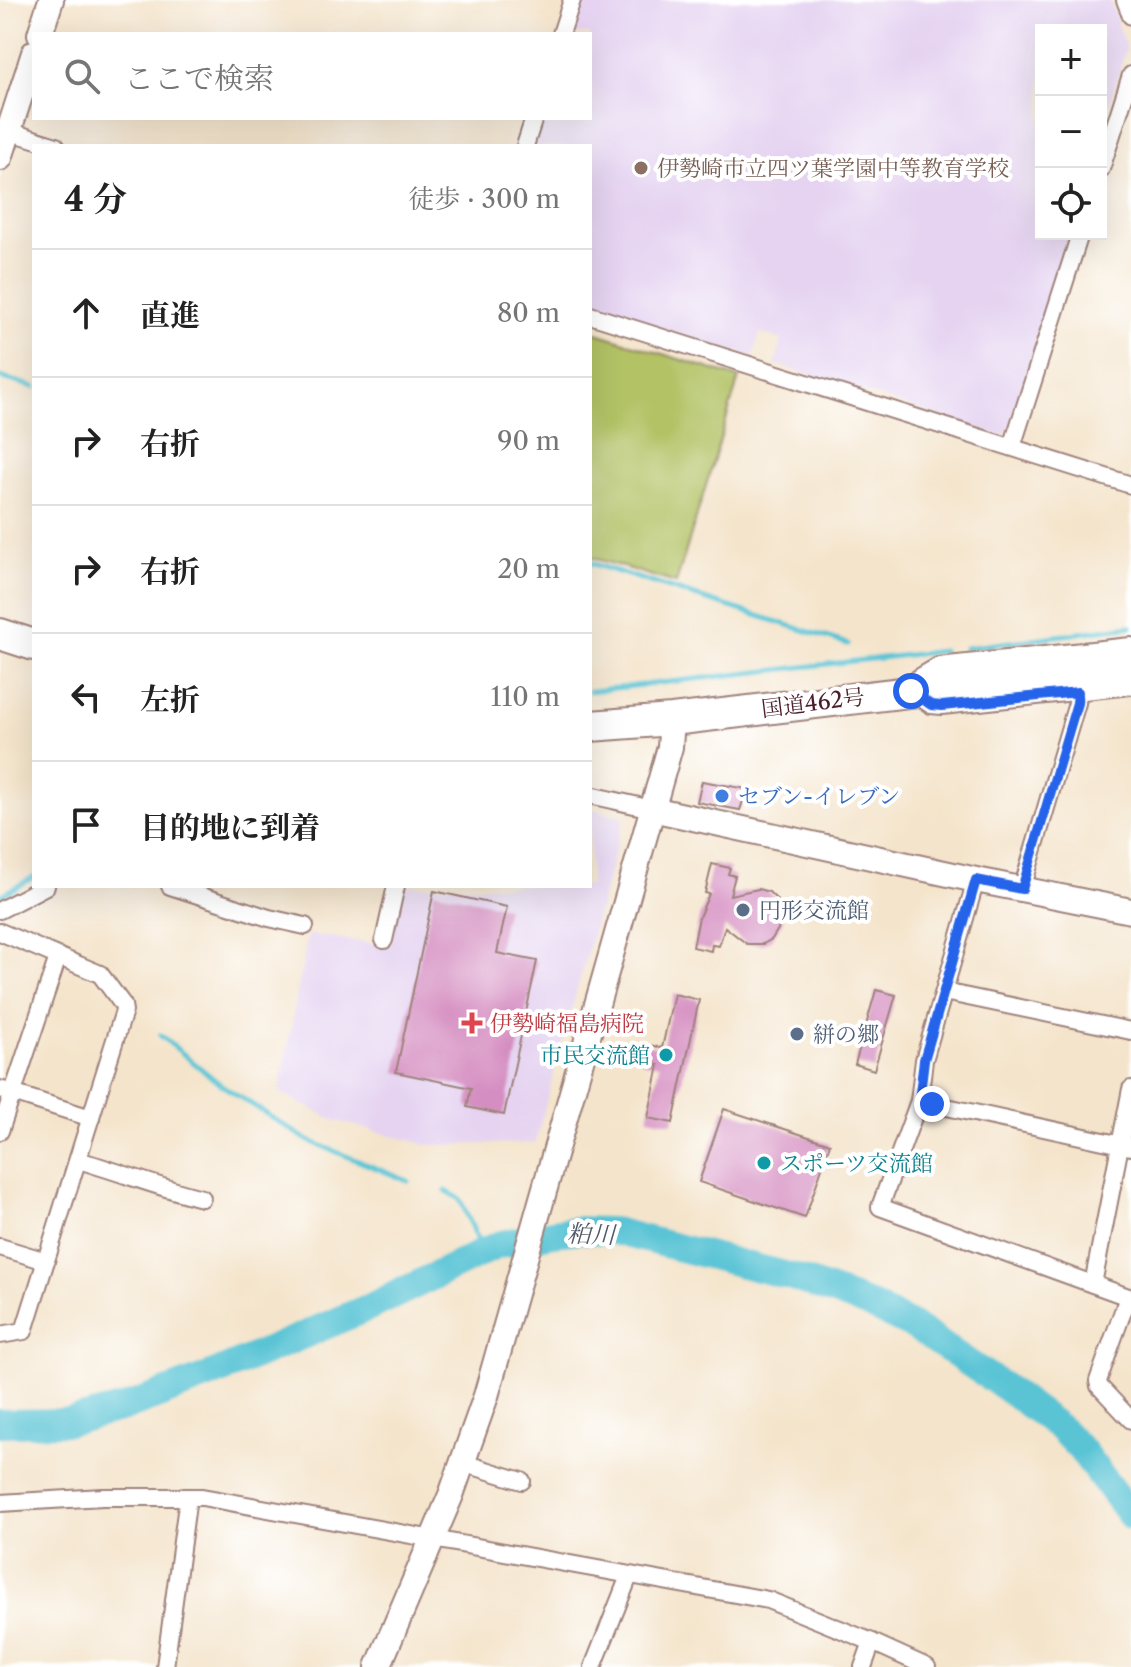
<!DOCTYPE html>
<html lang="ja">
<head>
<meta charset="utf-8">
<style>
  :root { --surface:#fff; --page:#f2f2f2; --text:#222; --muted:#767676; --line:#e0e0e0 }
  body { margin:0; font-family:"Libre Caslon Text","Noto Serif JP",serif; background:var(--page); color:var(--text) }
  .controls { position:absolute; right:24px; top:24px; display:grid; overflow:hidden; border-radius:0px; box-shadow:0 8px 32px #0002 }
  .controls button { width:72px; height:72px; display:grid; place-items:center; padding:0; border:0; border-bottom:2px solid var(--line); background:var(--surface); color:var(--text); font:40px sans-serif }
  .stop { position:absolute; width:24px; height:24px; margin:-18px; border:6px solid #2563eb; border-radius:50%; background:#fff }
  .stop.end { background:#2563eb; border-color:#fff; box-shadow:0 2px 8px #0008 }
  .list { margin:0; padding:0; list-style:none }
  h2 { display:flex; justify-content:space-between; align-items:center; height:104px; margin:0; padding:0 32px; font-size:34px }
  h2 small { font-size:26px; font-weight:400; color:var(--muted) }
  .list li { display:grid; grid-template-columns:52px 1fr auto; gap:24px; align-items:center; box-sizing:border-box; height:128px; padding:0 32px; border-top:2px solid var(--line) }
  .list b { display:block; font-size:30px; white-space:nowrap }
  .list em { font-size:26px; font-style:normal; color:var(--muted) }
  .icon { flex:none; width:44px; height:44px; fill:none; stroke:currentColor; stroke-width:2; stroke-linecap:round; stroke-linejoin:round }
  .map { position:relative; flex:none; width:1131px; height:1667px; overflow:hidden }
  .search { position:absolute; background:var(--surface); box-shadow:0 8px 32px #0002; left:32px; top:32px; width:560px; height:88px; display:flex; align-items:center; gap:20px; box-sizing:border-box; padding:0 28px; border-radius:0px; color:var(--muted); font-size:30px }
  .panel { position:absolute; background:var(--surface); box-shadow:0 8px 32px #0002; left:32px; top:144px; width:560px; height:744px; border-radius:0px }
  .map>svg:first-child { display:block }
  .built { fill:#e5d3f1 }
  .green { fill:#b2c265; stroke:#7e7048; stroke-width:2 }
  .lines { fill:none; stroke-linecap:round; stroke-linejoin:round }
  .stream { stroke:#5ac4d5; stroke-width:5 }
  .river { stroke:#5ac4d5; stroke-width:28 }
  .building { fill:#d58ec1 }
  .street-casing { stroke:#9f827b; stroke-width:20 }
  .secondary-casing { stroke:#9f827b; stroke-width:28 }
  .highway-casing { stroke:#9f827b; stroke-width:34 }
  .street { stroke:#fff; stroke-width:16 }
  .secondary { stroke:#fff; stroke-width:24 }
  .highway { stroke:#fff; stroke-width:30 }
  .route { stroke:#2563eb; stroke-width:10 }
  .education-dot { fill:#8d6e63; stroke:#fff; stroke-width:3 }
  .shop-dot { fill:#3f7fe0; stroke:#fff; stroke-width:3 }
  .service-dot { fill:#5c6f8a; stroke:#fff; stroke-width:3 }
  .health-dot { fill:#e0444e; stroke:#fff; stroke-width:3 }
  .culture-dot { fill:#0f9aa8; stroke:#fff; stroke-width:3 }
  .labels { text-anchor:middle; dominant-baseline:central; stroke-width:8; stroke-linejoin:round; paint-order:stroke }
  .education-label { font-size:22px; fill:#785e54; stroke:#fff; text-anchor:start }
  .street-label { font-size:22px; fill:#4a1f2b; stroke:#fff }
  .shop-label { font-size:22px; fill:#366cbe; stroke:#fff; text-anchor:start }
  .service-label { font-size:22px; fill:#4e5e75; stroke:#fff; text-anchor:start }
  .health-label { font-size:22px; fill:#be3a42; stroke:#fff; text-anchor:start }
  .culture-label { font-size:22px; fill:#0d838f; stroke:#fff; text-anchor:end }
  .water-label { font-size:24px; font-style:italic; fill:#505966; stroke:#fff }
</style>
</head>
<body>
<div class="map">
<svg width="1131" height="1667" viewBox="0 0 1131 1667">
  <rect width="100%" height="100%" fill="#fff"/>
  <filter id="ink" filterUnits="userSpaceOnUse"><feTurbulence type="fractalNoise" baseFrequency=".0125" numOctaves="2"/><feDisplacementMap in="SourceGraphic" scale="16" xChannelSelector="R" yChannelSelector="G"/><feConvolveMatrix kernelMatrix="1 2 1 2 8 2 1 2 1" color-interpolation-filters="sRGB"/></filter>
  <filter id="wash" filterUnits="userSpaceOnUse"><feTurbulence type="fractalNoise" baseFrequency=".006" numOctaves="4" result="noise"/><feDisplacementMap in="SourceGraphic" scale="32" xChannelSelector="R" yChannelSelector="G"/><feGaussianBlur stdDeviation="1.8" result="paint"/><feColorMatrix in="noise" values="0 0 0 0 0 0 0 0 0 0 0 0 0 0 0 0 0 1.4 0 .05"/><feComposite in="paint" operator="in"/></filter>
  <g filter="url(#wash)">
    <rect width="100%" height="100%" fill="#f4e4cb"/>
    <g class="built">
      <path d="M580 0H1110L1126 49 1101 131V30H1041V234H1069L1009 430 1003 436 775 364 782 340 760 333 753 357 590 306V146H535L544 118H590V34H570Z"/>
      <path d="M590 809 624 817 535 1143 428 1145 333 1120 279 1092 308 934 390 946 403 886H590Z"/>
    </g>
    <path class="green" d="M590 331 739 378 676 583 590 557Z"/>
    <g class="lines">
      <g class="stream">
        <path d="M0 377 34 387"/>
        <path d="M590 563 848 644"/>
        <path d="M965 648 1131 626"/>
        <path d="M590 691 943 651"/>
        <path d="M0 896 34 877"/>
        <path d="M160 1035 220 1084 307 1140 408 1181"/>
        <path d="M446 1191 460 1199 483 1252"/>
      </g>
      <path class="river" d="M0 1423 69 1422 124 1408 209 1376 374 1305 498 1245 552 1233 580 1230 614 1231 793 1277 867 1304 915 1327 1010 1391 1060 1428 1083 1452 1131 1516"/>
    </g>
    <g id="blocks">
      <g class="building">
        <path d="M702 781 747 789 740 810 697 802Z"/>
        <path d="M712 864 730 868 728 874 735 876 730 895 758 889 769 892 776 899 781 907 783 921 772 939 763 944H747L725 927 719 946 712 945 711 951 693 947 699 917 709 894 705 893Z"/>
        <path d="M434 891 507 907 497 953 537 961 504 1115 467 1107 471 1088 396 1072Z"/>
        <path d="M876 990 896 995 874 1070 855 1064Z"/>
        <path d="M674 994 699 1000 673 1123 648 1118 659 1065 642 1062 646 1044 662 1048Z"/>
        <path d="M724 1109 830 1144 805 1218 699 1182Z"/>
      </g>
    </g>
  </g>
  <g filter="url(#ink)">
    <use href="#blocks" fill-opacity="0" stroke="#9f827b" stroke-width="2"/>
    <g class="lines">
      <defs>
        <g id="street">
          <path d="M1125 0 1131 16"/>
          <path d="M561 34 572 0"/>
          <path d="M2 129 56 146"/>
          <path d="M525 146 534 118"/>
          <path d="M1101 169 1131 75"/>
          <path d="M590 315 1131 485"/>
          <path d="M1012 447 1080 234"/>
          <path d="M1131 646 938 666 918 678 911 691 931 705 942 706 1131 686"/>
          <path d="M590 795 652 809"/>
          <path d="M976 880 924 1060 919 1101 880 1207 1131 1298"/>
          <path d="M170 886 269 918 305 926"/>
          <path d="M1022 889 1077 703 1078 692"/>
          <path d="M0 910 46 886"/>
          <path d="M0 932 100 974 123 1005 124 1011 24 1331 0 1335"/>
          <path d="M384 940 396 886"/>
          <path d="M944 992 1131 1031"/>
          <path d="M0 1089 91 1118"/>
          <path d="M919 1101 1131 1147"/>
          <path d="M0 1131 58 957"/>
          <path d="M78 1160C120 1172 160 1188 202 1198"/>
          <path d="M0 1247 46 1261"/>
          <path d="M1093 1284 1131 1089"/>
          <path d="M1128 1297 1098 1381 1099 1386 1131 1420"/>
          <path d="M463 1463 522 1481"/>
          <path d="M0 1503 103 1497H202L768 1600 872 1642 927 1667"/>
          <path d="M165 1667 188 1497"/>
          <path d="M593 1667 629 1576"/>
          <path d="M863 1667 872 1642"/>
        </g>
        <g id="secondary">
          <path d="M40 34 51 0"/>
          <path d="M0 158 34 53"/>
          <path d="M652 809 976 880 1131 911"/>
          <path d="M378 1667 451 1495 486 1396 670 747 672 720"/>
        </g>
        <g id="highway">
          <path d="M0 634 34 645"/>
          <path d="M590 726 672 720 1131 666"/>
        </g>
      </defs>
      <use href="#street" class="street-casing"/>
      <use href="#secondary" class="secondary-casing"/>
      <use href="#highway" class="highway-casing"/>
      <use href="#street" class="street"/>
      <use href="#secondary" class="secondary"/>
      <use href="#highway" class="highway"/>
    </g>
  </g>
  <g class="lines" filter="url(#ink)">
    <path class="route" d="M911 691 931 705 942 706 1078 692 1077 703 1022 889 976 880 924 1060 919 1101 932 1104"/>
  </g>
  <circle class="education-dot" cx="641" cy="168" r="8"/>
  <circle class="shop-dot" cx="722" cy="796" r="8"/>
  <g class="service-dot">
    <circle cx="743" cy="910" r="8"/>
    <circle cx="797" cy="1034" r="8"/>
  </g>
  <path class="health-dot" d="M468 1011h8v8h8v8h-8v8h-8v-8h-8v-8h8z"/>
  <g class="culture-dot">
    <circle cx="666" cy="1055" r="8"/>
    <circle cx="764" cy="1163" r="8"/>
  </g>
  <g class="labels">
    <g class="education-label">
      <text x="657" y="168">伊勢崎市立四ツ葉学園中等教育学校</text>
    </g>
    <g class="street-label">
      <text transform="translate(813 703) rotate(-7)">国道462号</text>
    </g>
    <g class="shop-label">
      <text x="738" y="796">セブン-イレブン</text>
    </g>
    <g class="service-label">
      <text x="759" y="910">円形交流館</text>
      <text x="813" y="1034">絣の郷</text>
    </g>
    <g class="health-label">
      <text x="490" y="1023">伊勢崎福島病院</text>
    </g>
    <g class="culture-label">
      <text x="650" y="1055">市民交流館</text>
      <text x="780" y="1163" text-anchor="start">スポーツ交流館</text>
    </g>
    <g class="water-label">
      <text transform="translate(591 1234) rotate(2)">粕川</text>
    </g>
  </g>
</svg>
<div class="controls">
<button>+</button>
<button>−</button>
<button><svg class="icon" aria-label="locate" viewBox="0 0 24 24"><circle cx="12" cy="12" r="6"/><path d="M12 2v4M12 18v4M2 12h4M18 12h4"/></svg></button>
</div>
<div class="stop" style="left:911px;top:691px"></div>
<div class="stop end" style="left:932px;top:1104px"></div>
<div class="search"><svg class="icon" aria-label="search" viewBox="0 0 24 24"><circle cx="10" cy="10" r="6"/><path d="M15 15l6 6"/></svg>ここで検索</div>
<section class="panel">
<h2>4 分<small>徒歩 · 300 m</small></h2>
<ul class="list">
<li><svg class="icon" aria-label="ahead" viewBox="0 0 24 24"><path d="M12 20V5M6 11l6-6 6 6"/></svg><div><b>直進</b></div><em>80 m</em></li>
<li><svg class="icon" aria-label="right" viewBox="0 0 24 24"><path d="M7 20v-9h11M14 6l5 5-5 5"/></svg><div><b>右折</b></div><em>90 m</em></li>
<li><svg class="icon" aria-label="right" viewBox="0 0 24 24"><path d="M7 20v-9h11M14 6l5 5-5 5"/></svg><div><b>右折</b></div><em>20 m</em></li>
<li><svg class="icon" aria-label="left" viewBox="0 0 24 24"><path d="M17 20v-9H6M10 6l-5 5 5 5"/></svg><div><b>左折</b></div><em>110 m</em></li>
<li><svg class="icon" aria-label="arrive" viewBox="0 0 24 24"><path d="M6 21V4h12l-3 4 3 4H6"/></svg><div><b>目的地に到着</b></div></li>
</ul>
</section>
</div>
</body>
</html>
